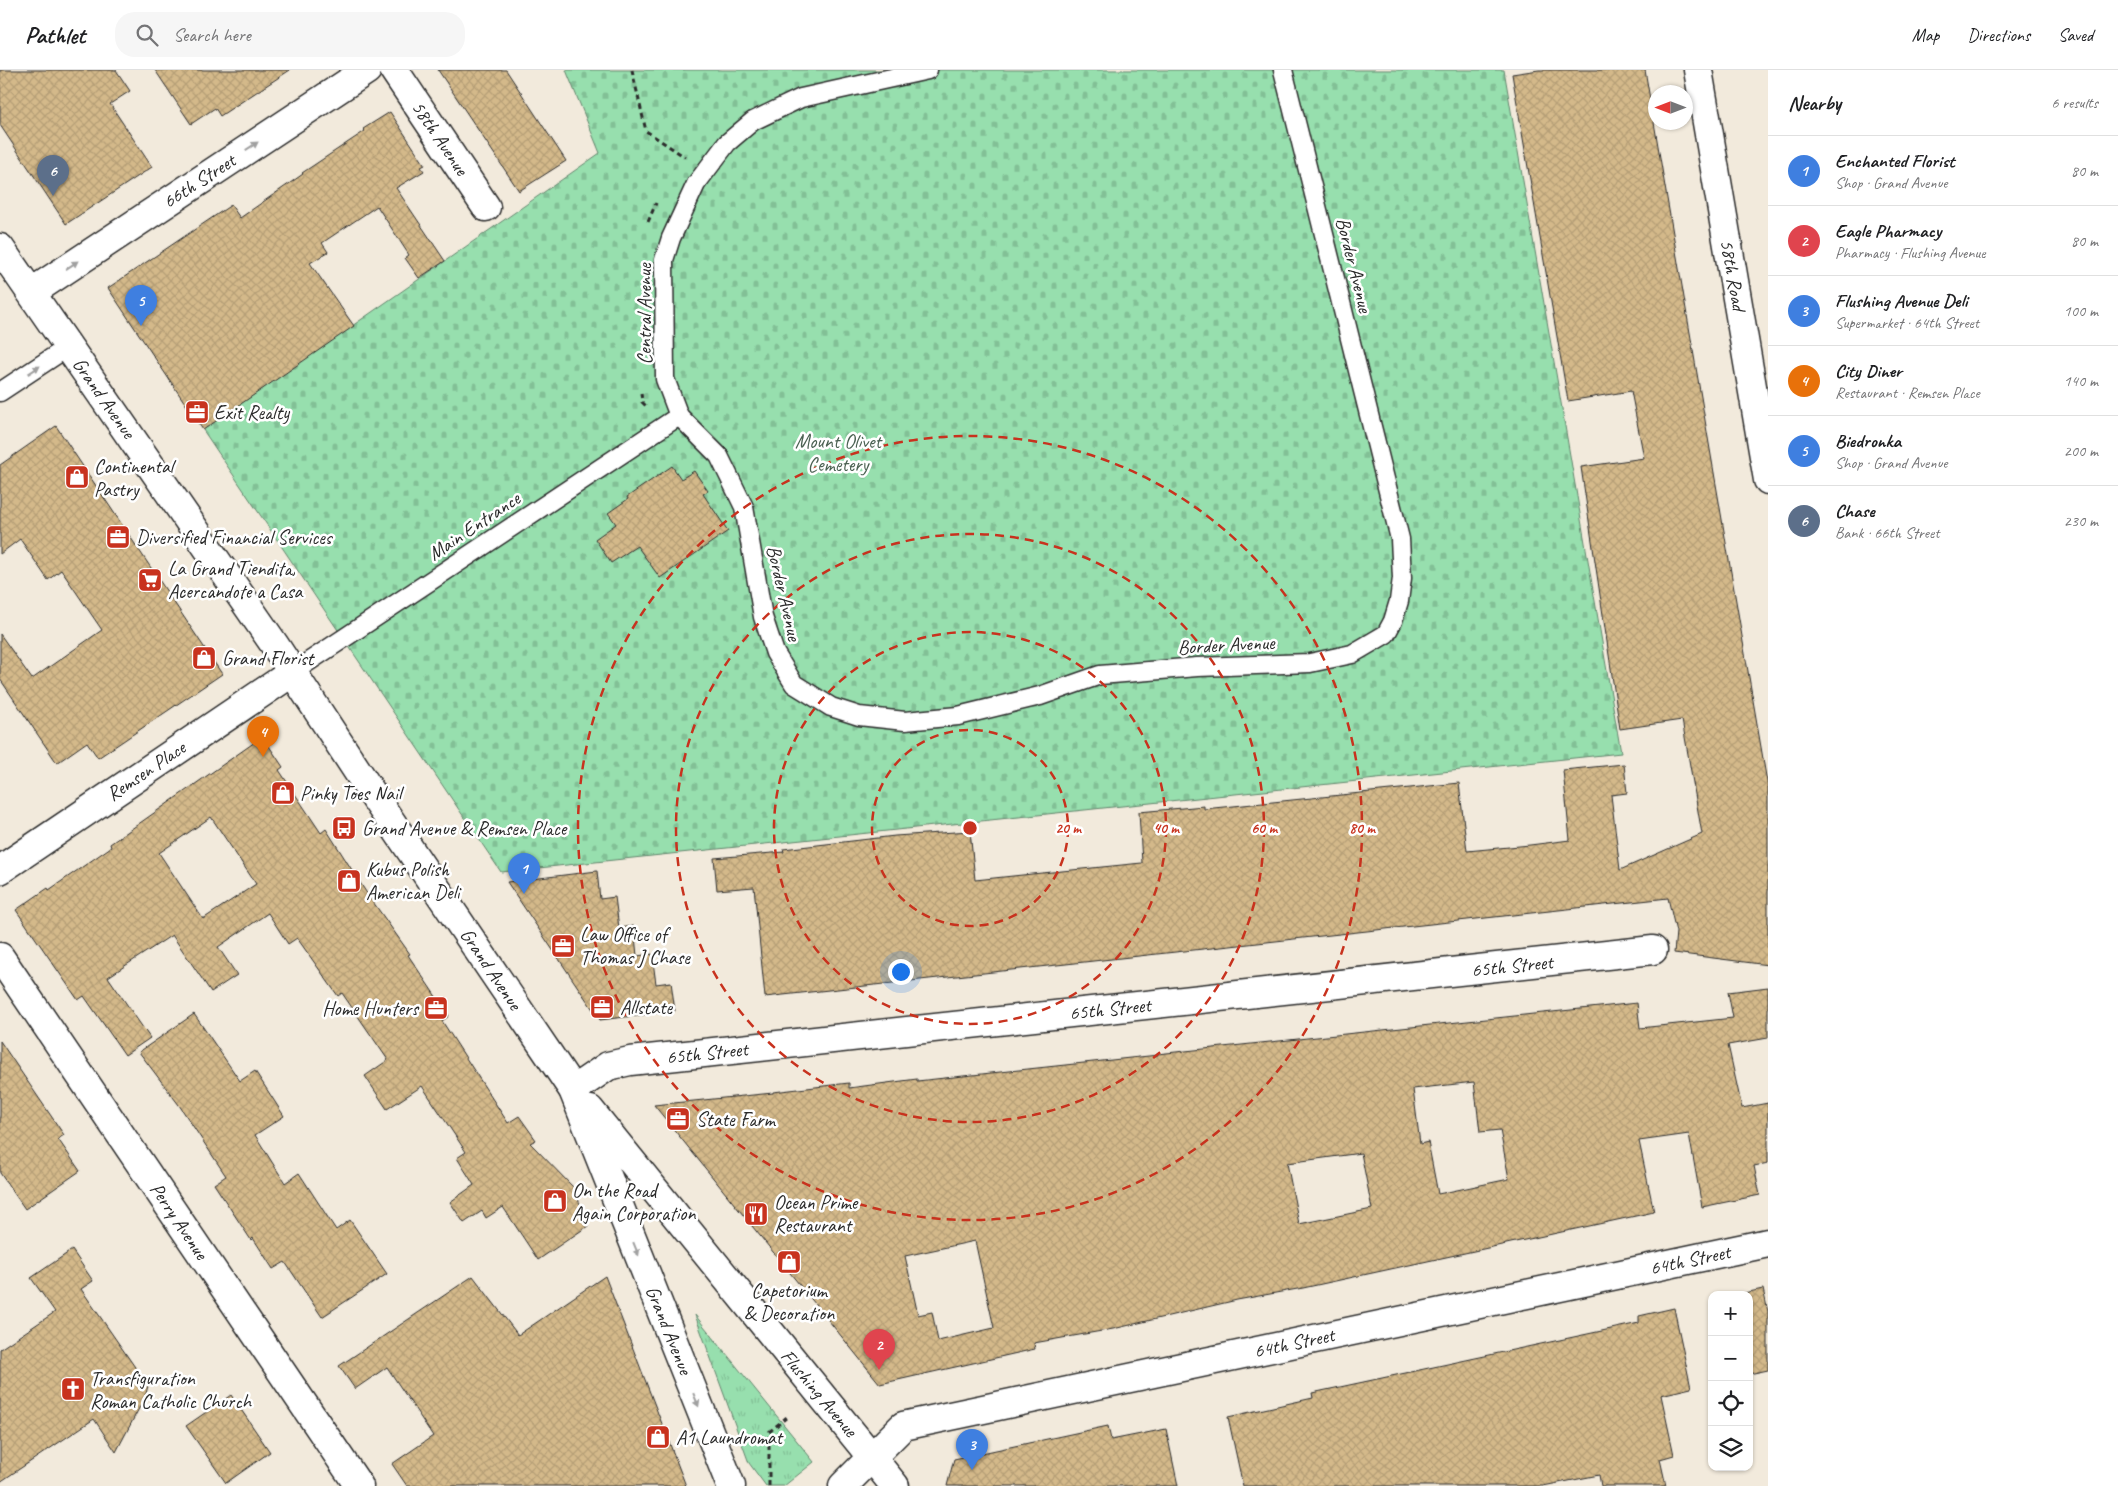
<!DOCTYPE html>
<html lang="en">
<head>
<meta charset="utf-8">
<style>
  :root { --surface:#fff; --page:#f6f6f6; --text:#202124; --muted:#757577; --line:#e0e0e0; --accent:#db2777 }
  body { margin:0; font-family:Caveat,sans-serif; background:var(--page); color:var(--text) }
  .controls { position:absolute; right:15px; bottom:15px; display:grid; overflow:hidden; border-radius:10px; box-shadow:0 1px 4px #0004 }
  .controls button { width:45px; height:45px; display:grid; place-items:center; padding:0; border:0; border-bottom:1px solid var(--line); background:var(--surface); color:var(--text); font:25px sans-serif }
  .compass { position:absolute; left:1648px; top:15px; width:45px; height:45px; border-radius:50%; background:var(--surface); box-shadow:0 1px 4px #0004; rotate:270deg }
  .you { position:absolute; left:900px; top:901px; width:18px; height:18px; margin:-12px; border:4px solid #fff; border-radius:50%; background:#1a73e8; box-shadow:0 0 0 8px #1a73e833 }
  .badge { display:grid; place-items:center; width:32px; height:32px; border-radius:50%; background:var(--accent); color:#fff; font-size:16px; font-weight:700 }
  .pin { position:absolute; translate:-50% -41px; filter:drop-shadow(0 1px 2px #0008) }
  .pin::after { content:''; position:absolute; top:26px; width:18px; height:15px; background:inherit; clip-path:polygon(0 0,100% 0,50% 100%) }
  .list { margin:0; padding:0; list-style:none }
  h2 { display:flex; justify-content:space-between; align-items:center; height:65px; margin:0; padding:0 20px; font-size:21px }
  h2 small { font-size:16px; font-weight:400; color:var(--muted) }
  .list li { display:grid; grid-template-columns:32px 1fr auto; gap:15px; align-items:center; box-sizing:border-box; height:70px; padding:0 20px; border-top:1px solid var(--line) }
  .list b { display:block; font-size:19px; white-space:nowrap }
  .list p { margin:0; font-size:16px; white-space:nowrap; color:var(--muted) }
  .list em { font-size:16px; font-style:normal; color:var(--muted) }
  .icon { flex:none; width:28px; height:28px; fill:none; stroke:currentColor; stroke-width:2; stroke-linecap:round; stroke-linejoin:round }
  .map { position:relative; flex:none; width:1768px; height:1416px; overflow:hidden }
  header { display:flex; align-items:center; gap:30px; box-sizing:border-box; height:70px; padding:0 25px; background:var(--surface); border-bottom:1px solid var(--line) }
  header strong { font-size:24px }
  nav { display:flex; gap:28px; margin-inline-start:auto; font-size:18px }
  .search { width:350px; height:45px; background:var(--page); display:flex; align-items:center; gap:12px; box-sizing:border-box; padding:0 18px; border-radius:20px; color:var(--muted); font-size:19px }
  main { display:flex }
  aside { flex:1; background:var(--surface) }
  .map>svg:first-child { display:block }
  .cemetery { fill:url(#cemetery-stones); stroke:#61856c }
  .park { fill:url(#park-tufts); stroke:#61856c }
  .building { fill:url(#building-cross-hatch); stroke:#2b2b2b; fill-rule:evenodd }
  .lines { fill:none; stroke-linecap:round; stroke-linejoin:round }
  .lane-casing { stroke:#2b2b2b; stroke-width:21 }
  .street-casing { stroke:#2b2b2b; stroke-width:31 }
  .primary-casing { stroke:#2b2b2b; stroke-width:31 }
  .path { stroke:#2b2b2b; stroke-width:3; stroke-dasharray:5 4; stroke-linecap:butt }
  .lane { stroke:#fff; stroke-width:18 }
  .street { stroke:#fff; stroke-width:28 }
  .primary { stroke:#fff; stroke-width:28 }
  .oneway { fill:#a0a0a0 }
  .ring { fill:none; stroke:#c8321e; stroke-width:2.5; stroke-dasharray:9 6 }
  .labels { text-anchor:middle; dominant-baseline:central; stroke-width:5; stroke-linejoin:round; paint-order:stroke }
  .street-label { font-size:20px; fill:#2b2b2b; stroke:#fff }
  .poi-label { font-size:20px; fill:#2b2b2b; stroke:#fff; text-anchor:start }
  .park-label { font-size:20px; fill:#4b6152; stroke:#fff }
  .centre { fill:#c8321e; stroke:#fff; stroke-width:2.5 }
  .ring-label { font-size:15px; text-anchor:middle; font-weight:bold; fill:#c8321e; stroke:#fff; stroke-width:5; stroke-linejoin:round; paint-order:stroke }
</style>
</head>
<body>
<header>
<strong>Pathlet</strong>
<div class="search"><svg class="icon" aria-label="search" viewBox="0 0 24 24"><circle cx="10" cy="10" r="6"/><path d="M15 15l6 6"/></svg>Search here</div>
<nav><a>Map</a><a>Directions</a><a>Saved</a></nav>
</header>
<main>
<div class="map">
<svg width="1768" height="1416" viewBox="0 0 1768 1416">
  <defs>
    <pattern id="cemetery-stones" width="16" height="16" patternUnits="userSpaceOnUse" patternTransform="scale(1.25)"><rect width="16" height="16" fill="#97dfae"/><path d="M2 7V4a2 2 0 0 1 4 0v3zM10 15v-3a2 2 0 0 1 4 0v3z" fill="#82c096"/></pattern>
    <pattern id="park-tufts" width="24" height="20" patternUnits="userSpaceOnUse" patternTransform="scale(1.25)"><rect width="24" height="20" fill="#97dfae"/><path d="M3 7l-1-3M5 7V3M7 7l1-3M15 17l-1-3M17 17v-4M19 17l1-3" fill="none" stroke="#82c096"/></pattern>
    <pattern id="building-cross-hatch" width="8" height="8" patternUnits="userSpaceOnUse" patternTransform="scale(1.25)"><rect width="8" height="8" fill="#d4b98a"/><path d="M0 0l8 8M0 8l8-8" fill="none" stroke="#b69f77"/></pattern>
  </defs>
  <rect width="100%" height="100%" fill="#f2eadc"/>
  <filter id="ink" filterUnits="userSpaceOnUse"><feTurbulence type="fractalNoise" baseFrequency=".02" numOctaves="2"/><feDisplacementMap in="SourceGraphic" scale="10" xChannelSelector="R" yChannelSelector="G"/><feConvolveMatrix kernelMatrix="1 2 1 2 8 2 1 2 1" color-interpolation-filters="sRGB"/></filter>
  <g filter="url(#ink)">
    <path class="cemetery" d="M566 0H1504L1621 683 501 802 203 360 600 83Z"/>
    <path class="park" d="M695 1245 814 1392 784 1416H766L749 1393Z"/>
    <g class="building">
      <path d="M0 0H116L130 21 110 34 152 97 66 154 0 55Z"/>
      <path d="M155 0H290L220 46 215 38 191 54Z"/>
      <path d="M438 0H506L566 91 519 121Z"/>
      <path d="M1539 0H1645L1768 718V895L1674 883 1676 862 1668 828 765 927 754 817 717 820 714 788 784 782 783 779 895 766 970 761 975 810 1032 804 1142 793 1139 742 1204 736V739L1459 713 1467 781 1530 775 1570 770 1563 700 1624 694 1627 723 1611 725 1620 800 1702 764 1682 650 1620 659 1581 397 1644 388 1631 321 1568 331 1512 4Z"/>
      <path d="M390 42 425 95 421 97 424 101 396 118 445 191 419 208 405 188 409 185 377 136 322 173 328 182 310 193 354 256 203 360 108 218 231 135 240 148 303 104 302 103 365 61 363 59Z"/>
      <path d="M56 356 222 604 98 688 87 672 57 693 0 609V564L32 609 102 560 61 500 48 510 20 469 0 484V395Z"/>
      <path d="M672 396 681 409 694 401 708 421 703 424 728 461 660 508 637 476 611 493 595 469 616 454 608 443 628 429 627 427Z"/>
      <path d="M255 672 269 676 283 697 279 700 321 763 326 759 366 822 410 884 408 885 449 946 442 951 508 1053 519 1046 536 1070 530 1073 574 1118 588 1156 538 1190 503 1137 486 1148 482 1141 464 1153 450 1132 474 1115 457 1088 466 1082 422 1016 387 1039 365 1006 388 990 342 923 338 926 297 868 288 874 268 843 218 877 237 905 211 922 172 865 108 907 150 968 125 985 84 926 78 930 16 840 48 818 49 820 111 777 110 774ZM211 747 256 814 203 849 159 783Z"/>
      <path d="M597 801 600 829 615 827 619 858 634 856 637 886 652 884 656 914 671 912 675 941 600 950 507 812Z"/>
      <path d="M1768 917V968L1728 975 1742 1038 1768 1033V1093L1754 1096 1760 1125 1702 1137 1689 1064 1639 1071 1654 1142 1303 1218 1237 1230 1113 1259 1034 1273 1035 1279 880 1314 654 1035 773 1023V1022L849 1013V1018L917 1009V1011L1158 985 1157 984 1637 933 1640 958 1733 948 1728 922ZM1474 1012 1480 1062 1500 1060 1509 1109 1438 1124 1428 1072 1420 1074 1413 1019ZM1361 1083 1372 1139 1299 1154 1287 1093ZM975 1171 994 1258 938 1271 932 1242 918 1245 905 1186Z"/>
      <path d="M194 944 240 1011 255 1001 284 1046 255 1065 285 1113 299 1103 336 1160 350 1150 387 1204 322 1247 285 1192 273 1199 253 1168 251 1170 214 1114 226 1106 179 1035 139 982Z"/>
      <path d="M0 971 64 1065 58 1069 80 1101 25 1139 0 1103Z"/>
      <path d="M72 1180 93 1211 81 1219 148 1316 145 1327 116 1382 94 1349 0 1412V1279L55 1242 31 1208Z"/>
      <path d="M473 1206 518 1265 605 1206 686 1416H407L392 1394 433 1366 387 1297 355 1319 339 1296Z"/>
      <path d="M1763 1219 1768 1242V1300L1749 1304V1225H1735Z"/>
      <path d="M1674 1238 1691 1318 1661 1325 1674 1385 1660 1389 1666 1416H1601L1599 1405 1543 1416H1243L1228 1347 1313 1328 1312 1323 1639 1253V1246Z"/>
      <path d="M231 1325 270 1382 226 1413 186 1356Z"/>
      <path d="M1108 1356 1111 1370 1166 1359 1178 1416H947L954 1389Z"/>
    </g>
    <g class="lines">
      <defs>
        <g id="lane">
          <path d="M928 0 801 28 753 51 727 73 696 114 671 168 664 190 665 309 679 346 719 386 744 437 763 547 775 583 794 614 831 637 859 646 905 651 958 646 1040 626 1100 605 1197 597 1310 593 1352 584 1386 564 1393 551 1399 531 1402 508 1400 469 1283 0"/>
          <path d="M0 322 68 277"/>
          <path d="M293 602 679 346"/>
        </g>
        <g id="street">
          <path d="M394 0 486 137"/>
          <path d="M1698 0 1768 410"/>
          <path d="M32 222 367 0"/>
          <path d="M0 800 293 602"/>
          <path d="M0 887 359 1416"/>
          <path d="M573 1020 608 996 630 991 1653 880"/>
          <path d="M843 1416 903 1356 1768 1173"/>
        </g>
        <g id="primary">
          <path d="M0 178 274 574 377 731 573 1020 731 1416"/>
          <path d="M590 1040 895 1416"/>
        </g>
      </defs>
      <use href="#lane" class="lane-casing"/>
      <use href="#street" class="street-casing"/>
      <use href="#primary" class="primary-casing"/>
      <g class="path">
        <path d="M632 0 646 61 685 87"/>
        <path d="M648 152 656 133"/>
        <path d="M641 323 642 332 647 337"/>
        <path d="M769 1416V1362L787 1347"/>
      </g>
      <use href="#lane" class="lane"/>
      <use href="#street" class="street"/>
      <use href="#primary" class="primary"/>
    </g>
    <defs><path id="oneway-solid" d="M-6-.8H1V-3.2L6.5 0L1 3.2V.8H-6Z" transform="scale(1.25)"/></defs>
    <g class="oneway">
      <use href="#oneway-solid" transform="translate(252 76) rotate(-33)"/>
      <use href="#oneway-solid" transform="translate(72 195) rotate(-34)"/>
      <use href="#oneway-solid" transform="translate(34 300) rotate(-34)"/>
      <use href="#oneway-solid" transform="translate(636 1179) rotate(68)"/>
      <use href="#oneway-solid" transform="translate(696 1330) rotate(68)"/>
    </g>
  </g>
  <g class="ring">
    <circle cx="970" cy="758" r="98"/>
    <circle cx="970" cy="758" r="196"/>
    <circle cx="970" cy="758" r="294"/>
    <circle cx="970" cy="758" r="392"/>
  </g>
  <defs>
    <symbol id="office-square" viewBox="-11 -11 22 22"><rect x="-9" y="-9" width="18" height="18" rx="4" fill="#c8321e" stroke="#fff"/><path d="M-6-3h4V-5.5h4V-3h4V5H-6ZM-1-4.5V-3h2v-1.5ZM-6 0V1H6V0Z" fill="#fff"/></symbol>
    <symbol id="shop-square" viewBox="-11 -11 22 22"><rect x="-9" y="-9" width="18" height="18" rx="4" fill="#c8321e" stroke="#fff"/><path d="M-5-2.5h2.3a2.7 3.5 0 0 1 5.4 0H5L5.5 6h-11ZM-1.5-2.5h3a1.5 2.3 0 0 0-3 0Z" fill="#fff"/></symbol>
    <symbol id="supermarket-square" viewBox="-11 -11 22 22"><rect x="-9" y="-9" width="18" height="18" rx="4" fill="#c8321e" stroke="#fff"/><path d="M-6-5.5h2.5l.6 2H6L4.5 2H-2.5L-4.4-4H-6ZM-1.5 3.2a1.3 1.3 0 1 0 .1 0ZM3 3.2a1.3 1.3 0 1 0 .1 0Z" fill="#fff"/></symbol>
    <symbol id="bus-square" viewBox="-11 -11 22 22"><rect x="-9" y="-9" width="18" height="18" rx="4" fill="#c8321e" stroke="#fff"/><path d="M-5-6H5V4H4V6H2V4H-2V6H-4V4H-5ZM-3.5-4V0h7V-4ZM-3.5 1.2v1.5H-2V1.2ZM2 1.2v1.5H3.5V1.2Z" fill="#fff"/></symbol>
    <symbol id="restaurant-square" viewBox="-11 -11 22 22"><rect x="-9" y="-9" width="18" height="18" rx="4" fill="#c8321e" stroke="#fff"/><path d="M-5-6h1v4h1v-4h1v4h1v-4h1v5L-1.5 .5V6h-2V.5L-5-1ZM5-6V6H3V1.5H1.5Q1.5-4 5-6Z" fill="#fff"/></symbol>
    <symbol id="church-square" viewBox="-11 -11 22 22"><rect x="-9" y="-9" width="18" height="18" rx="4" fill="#c8321e" stroke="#fff"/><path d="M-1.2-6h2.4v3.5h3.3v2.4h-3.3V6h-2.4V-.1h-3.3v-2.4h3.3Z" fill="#fff"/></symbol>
  </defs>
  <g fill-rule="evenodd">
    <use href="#office-square" x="183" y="328" width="28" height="28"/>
    <use href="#shop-square" x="63" y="393" width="28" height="28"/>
    <use href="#office-square" x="104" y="453" width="28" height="28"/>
    <use href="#supermarket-square" x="136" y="496" width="28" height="28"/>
    <use href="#shop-square" x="190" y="574" width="28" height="28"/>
    <use href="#shop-square" x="269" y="709" width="28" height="28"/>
    <use href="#bus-square" x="330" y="744" width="28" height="28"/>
    <use href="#shop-square" x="335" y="797" width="28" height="28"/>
    <use href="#office-square" x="549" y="862" width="28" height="28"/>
    <use href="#office-square" x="588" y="923" width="28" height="28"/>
    <use href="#office-square" x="422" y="924" width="28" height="28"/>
    <use href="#office-square" x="664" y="1035" width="28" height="28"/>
    <use href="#shop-square" x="541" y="1117" width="28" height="28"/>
    <use href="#restaurant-square" x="742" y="1130" width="28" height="28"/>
    <use href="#shop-square" x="775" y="1178" width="28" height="28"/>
    <use href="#church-square" x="59" y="1305" width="28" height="28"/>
    <use href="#shop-square" x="644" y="1353" width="28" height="28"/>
  </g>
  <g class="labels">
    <g class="street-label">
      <text transform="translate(440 68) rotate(56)">58th Avenue</text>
      <text transform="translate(199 111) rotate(-33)">66th Street</text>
      <text transform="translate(1354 195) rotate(76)">Border Avenue</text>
      <text transform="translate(1733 205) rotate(80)">58th Road</text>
      <text transform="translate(644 244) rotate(-90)">Central Avenue</text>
      <text transform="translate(104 328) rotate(55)">Grand Avenue</text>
      <text transform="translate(474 456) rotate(-34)">Main Entrance</text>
      <text transform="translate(784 523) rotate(77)">Border Avenue</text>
      <text transform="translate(1226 575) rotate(-3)">Border Avenue</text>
      <text transform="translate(146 701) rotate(-34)">Remsen Place</text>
      <text transform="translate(1512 896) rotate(-6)">65th Street</text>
      <text transform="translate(491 899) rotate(56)">Grand Avenue</text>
      <text transform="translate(1110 939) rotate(-6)">65th Street</text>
      <text transform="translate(707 983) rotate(-6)">65th Street</text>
      <text transform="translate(179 1151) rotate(56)">Perry Avenue</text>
      <text transform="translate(1690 1190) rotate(-12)">64th Street</text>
      <text transform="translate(669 1260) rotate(68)">Grand Avenue</text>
      <text transform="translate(1294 1273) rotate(-12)">64th Street</text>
      <text transform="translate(819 1323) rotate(50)">Flushing Avenue</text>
    </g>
    <g class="poi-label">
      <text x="214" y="342">Exit Realty</text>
      <text x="94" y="396">Continental<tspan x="94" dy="23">Pastry</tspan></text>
      <text x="136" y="467">Diversified Financial Services</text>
      <text x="168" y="498">La Grand Tiendita,<tspan x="168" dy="23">Acercandote a Casa</tspan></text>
      <text x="222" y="588">Grand Florist</text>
      <text x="300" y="723">Pinky Toes Nail</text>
      <text x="362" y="758">Grand Avenue &amp; Remsen Place</text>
      <text x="366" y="799">Kubus Polish<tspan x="366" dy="23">American Deli</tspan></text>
      <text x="580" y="864">Law Office of<tspan x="580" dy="23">Thomas J Chase</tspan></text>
      <text x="620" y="937">Allstate</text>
      <text x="418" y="938" text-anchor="end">Home Hunters</text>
      <text x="696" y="1049">State Farm</text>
      <text x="572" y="1120">On the Road<tspan x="572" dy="23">Again Corporation</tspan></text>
      <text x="774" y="1132">Ocean Prime<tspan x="774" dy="23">Restaurant</tspan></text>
      <text x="789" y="1220" text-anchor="middle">Capetorium<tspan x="789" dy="23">&amp; Decoration</tspan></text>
      <text x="90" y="1308">Transfiguration<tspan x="90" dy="23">Roman Catholic Church</tspan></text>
      <text x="676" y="1367">A1 Laundromat</text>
    </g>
    <g class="park-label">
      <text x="838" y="371">Mount Olivet<tspan x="838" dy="23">Cemetery</tspan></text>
    </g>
  </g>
  <circle cx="970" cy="758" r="8" class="centre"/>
  <g class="ring-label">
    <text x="1068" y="763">20 m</text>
    <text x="1166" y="763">40 m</text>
    <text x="1264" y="763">60 m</text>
    <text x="1362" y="763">80 m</text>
  </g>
</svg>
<div class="controls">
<button>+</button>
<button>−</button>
<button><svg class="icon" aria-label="locate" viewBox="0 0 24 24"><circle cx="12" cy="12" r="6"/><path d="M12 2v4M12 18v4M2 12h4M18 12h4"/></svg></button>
<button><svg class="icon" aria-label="layers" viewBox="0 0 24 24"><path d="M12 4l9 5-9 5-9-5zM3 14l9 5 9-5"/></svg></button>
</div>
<svg class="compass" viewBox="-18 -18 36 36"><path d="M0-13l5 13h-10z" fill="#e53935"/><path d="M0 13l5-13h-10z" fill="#757577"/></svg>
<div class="you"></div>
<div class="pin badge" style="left:524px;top:824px;background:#3f7fe0">1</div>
<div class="pin badge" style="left:879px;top:1300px;background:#e0444e">2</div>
<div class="pin badge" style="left:972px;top:1400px;background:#3f7fe0">3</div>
<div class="pin badge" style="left:263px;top:687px;background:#e8710a">4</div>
<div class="pin badge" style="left:141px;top:256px;background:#3f7fe0">5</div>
<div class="pin badge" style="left:53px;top:126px;background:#5c6f8a">6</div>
</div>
<aside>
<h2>Nearby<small>6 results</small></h2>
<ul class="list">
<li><span class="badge" style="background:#3f7fe0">1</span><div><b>Enchanted Florist</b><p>Shop · Grand Avenue</p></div><em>80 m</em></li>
<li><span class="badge" style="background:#e0444e">2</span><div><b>Eagle Pharmacy</b><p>Pharmacy · Flushing Avenue</p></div><em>80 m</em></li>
<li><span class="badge" style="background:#3f7fe0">3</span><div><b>Flushing Avenue Deli</b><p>Supermarket · 64th Street</p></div><em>100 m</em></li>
<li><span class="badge" style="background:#e8710a">4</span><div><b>City Diner</b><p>Restaurant · Remsen Place</p></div><em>140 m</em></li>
<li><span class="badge" style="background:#3f7fe0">5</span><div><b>Biedronka</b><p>Shop · Grand Avenue</p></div><em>200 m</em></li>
<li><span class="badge" style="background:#5c6f8a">6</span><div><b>Chase</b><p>Bank · 66th Street</p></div><em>230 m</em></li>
</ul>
</aside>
</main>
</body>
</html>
